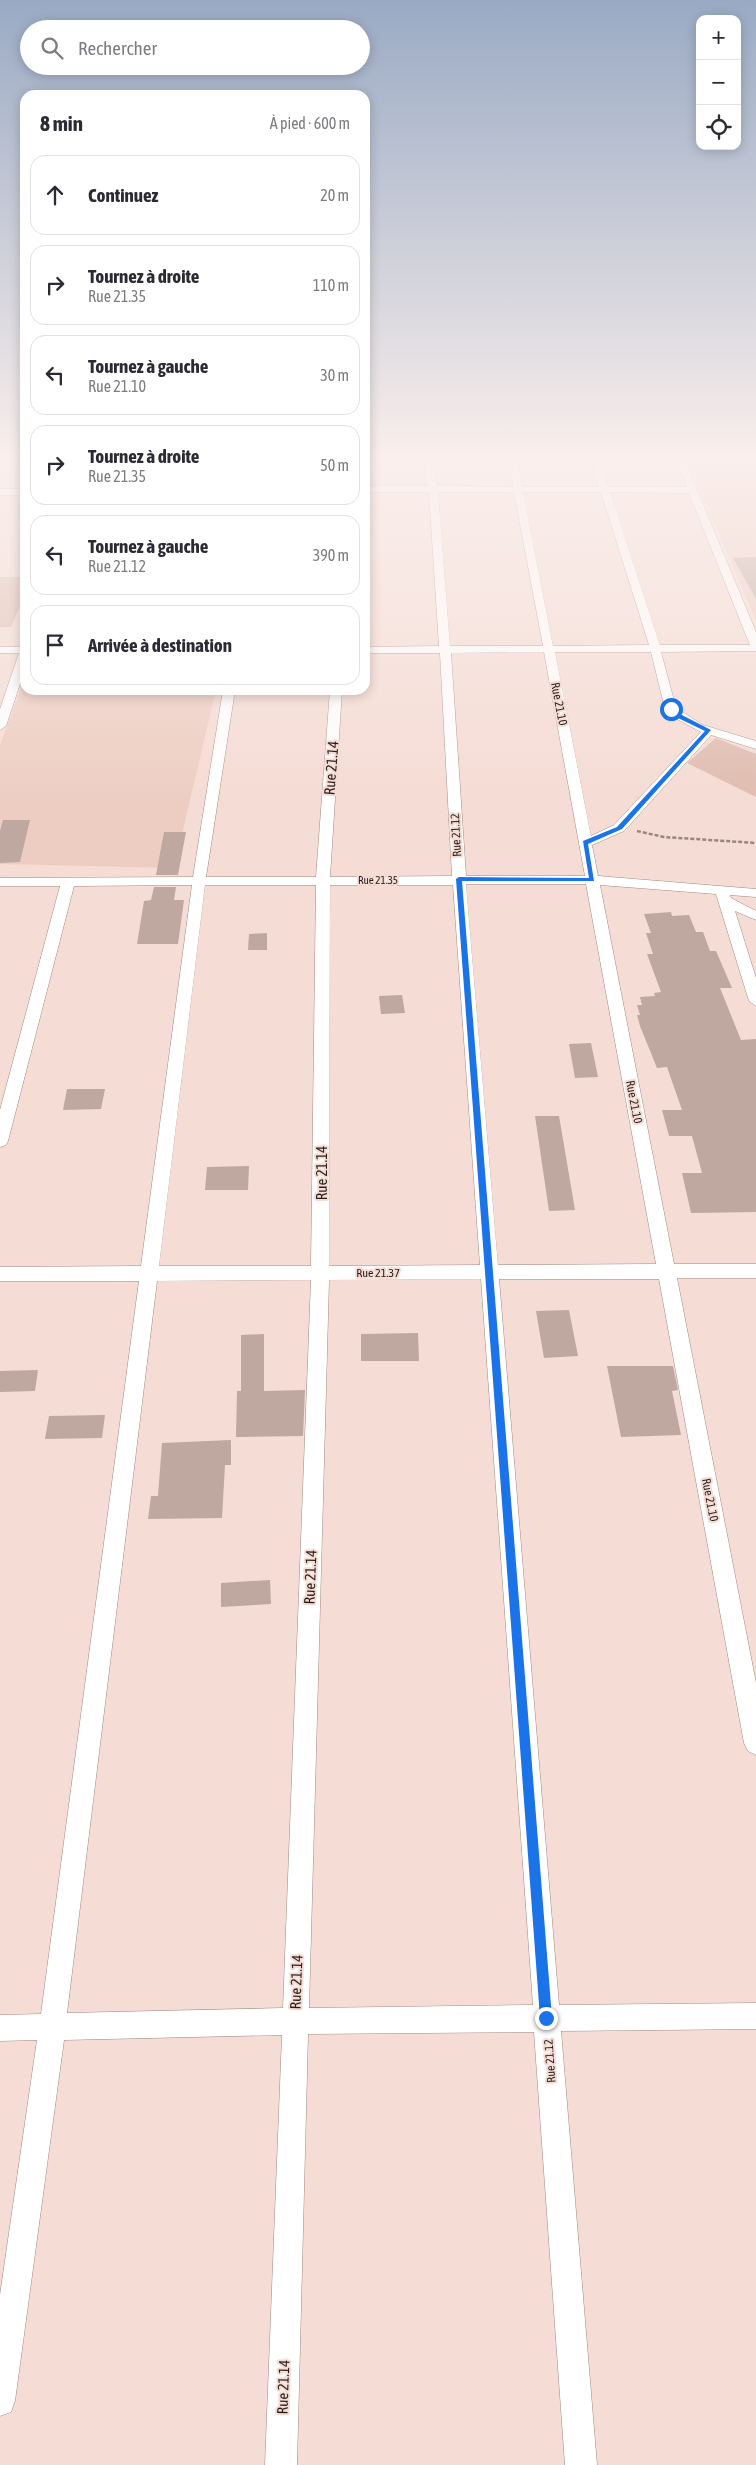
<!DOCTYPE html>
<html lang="fr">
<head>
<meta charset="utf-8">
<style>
  :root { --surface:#fff; --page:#f7f7f7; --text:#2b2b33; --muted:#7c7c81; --line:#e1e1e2 }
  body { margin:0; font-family:"Asap Condensed",sans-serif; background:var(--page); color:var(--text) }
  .controls { position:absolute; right:15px; top:15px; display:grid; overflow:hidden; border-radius:10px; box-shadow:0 2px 12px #0003 }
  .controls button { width:45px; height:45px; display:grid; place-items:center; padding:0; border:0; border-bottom:1px solid var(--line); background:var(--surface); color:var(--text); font:25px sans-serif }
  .stop { position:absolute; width:15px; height:15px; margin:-11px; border:4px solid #1a73e8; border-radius:50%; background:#fff }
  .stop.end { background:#1a73e8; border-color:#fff; box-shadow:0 1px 5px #0008 }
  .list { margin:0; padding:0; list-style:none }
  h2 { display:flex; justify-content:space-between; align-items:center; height:65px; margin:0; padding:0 20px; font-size:21px }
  h2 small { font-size:16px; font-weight:400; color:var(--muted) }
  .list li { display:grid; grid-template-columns:32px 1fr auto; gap:15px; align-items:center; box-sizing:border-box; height:80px; margin:0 10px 10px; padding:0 10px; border:1px solid var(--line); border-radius:15px }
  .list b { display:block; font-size:19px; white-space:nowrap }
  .list p { margin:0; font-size:16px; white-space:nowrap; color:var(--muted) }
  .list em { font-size:16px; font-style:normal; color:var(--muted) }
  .icon { flex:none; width:28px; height:28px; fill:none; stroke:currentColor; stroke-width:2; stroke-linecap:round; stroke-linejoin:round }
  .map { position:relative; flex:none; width:756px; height:2465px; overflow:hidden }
  .search { position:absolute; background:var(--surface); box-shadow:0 2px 12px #0003; left:20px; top:20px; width:350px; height:55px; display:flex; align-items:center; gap:12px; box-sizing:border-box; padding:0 18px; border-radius:28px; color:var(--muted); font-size:19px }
  .panel { position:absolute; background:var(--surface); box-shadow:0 2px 12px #0003; left:20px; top:90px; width:350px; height:605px; border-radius:15px }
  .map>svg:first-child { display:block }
  .built { fill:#edcdc2 }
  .green { fill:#dfbcaf }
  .building { fill:#bfa89f }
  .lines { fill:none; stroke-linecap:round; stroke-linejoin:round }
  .minor-casing { stroke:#a18a82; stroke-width:1 }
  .path { stroke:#988680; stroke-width:2.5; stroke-dasharray:4 2; stroke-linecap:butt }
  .minor { fill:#fff; fill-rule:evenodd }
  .route { fill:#1a73e8 }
  .labels { text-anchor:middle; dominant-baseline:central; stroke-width:4; stroke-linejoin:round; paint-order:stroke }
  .far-street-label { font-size:11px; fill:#261d1a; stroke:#f5dcd4 }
  .street-label { font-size:12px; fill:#261d1a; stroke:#f5dcd4 }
  .near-street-label { font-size:15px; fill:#261d1a; stroke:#f5dcd4 }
</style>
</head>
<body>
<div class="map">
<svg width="756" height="2465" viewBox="0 0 756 2465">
  <rect width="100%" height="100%" fill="#f5dcd4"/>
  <g class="built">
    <path d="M688 461H756V621Z"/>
    <path d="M25 678V690H216L174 868 0 864V745Z"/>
  </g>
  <g class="green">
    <path d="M0 577H25V594L11 627H0Z"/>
    <path d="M716 738 756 754V797L687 763Z"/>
  </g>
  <g class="building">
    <path d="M756 557V599L733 558Z"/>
    <path d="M3 820H30L20 862 0 863V831Z"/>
    <path d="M164 832H186L178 875H156Z"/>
    <path d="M154 887H176L174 900H184L178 944H137L144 901 151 900Z"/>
    <path d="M671 912 672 916 689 915 696 932H703L710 951H716L732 988H720L741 1040 756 1039V1212L691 1213 682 1173H702L692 1136H669L662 1110H682L667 1067 657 1068 640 1026 637 1015H640L637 1005H642L640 997 655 996 654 993 661 992 647 954H653L646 933H651L644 914Z"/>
    <path d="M267 933V950H248L249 934Z"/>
    <path d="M402 995 405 1013 381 1014 379 996Z"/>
    <path d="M591 1043 598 1077 575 1078 569 1044Z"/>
    <path d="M67 1089H105L101 1109 63 1110Z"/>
    <path d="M535 1116H559L575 1210 549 1211Z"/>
    <path d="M249 1166 248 1190H205L207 1167Z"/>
    <path d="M569 1310 578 1356 544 1358 536 1311Z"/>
    <path d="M418 1333 419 1361H361V1334Z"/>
    <path d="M264 1334V1391L305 1390 303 1436 236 1437 237 1391H241V1335Z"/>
    <path d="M607 1366H673L678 1390 672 1391 681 1435 621 1437Z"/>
    <path d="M38 1370 35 1391 0 1392V1371Z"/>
    <path d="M105 1415 102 1438 45 1439 49 1416Z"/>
    <path d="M231 1440V1465H225L222 1518 148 1519 151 1496H158L162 1443Z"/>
    <path d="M270 1580 271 1604 221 1607V1583Z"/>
  </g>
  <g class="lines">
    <defs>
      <g id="minor">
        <path d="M424 461H432L437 486 513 487 509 461H517L522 487H599L591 461H599L608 487H687L677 461H685L756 632V651L661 652 676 708 703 725 756 741V749L711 735 624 831 592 845 598 876 756 889V897L730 895 731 898 756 911V920L735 911 756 978V1006L749 1001 716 894 600 885 674 1264H756V1278H677L756 1683V1755L748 1751 744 1743 659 1279H499L559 2005 756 2003V2029L561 2031 597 2465H565L534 2032 308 2034 297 2465H265L282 2035 64 2040 15 2401 11 2412 0 2416V2295L37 2040 0 2041V2015L41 2014 139 1281H0V1267L141 1266 192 885 74 886 8 1141 6 1145 0 1147V1110L60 886H0V878L193 877 223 690H235L206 877H316L330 690H342L330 877 452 876 440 653H365V647L439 646 429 492H365V486H428ZM438 492H514L543 646H450ZM523 492H601L649 645 553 646ZM610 492 689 493 750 645H660ZM544 652 585 876H466L451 653ZM555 652H651L665 709 675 718 701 732 614 825 591 836ZM466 884H586L656 1264 498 1265ZM205 885H316L311 1266H159ZM330 885H453L480 1265 329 1266ZM481 1279 533 2005 309 2008 329 1280ZM311 1280 283 2008 67 2013 157 1281Z"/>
        <rect x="0" y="489" width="25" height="6"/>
        <path d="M0 647H25V669L6 726 0 730V709L19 653H0Z"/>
      </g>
    </defs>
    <use href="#minor" class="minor-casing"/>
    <path class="path" d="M637 831 664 837 756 843"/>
    <use href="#minor" class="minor"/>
  </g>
  <linearGradient id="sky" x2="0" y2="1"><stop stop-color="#9aaac4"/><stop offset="0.57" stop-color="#faefec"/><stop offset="1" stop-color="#faefec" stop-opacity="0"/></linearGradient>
  <rect width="756" height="806" fill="url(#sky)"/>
  <path class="route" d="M671 707 678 713 711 730 622 829 588 844 594 881H462L552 2018 551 2022 546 2024 542 2022 540 2018 456 879 459 877 589 878 583 841 617 827 705 731 674 716 668 709Z"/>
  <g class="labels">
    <g class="far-street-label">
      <text x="378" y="880">Rue 21.35</text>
    </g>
    <g class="street-label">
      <text transform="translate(559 704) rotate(79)">Rue 21.10</text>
      <text transform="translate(456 835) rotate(-93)">Rue 21.12</text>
      <text transform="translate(634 1102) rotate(79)">Rue 21.10</text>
      <text x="378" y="1273">Rue 21.37</text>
      <text transform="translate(710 1500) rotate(79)">Rue 21.10</text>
      <text transform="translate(550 2061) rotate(-94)">Rue 21.12</text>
    </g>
    <g class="near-street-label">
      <text transform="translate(331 768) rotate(-86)">Rue 21.14</text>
      <text transform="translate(321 1173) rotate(-90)">Rue 21.14</text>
      <text transform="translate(310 1577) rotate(-88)">Rue 21.14</text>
      <text transform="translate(296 1982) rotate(-88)">Rue 21.14</text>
      <text transform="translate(283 2387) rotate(-88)">Rue 21.14</text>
    </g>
  </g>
</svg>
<div class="controls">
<button>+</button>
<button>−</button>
<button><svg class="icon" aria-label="locate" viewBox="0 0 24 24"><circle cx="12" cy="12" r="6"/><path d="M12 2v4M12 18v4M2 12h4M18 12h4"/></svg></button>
</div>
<div class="stop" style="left:671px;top:709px"></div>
<div class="stop end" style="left:546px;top:2018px"></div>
<div class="search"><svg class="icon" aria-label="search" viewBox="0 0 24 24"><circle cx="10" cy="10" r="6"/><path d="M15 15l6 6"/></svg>Rechercher</div>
<section class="panel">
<h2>8 min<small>À pied · 600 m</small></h2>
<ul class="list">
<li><svg class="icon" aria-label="ahead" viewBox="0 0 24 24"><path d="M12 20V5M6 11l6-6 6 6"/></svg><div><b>Continuez</b></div><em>20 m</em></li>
<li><svg class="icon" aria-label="right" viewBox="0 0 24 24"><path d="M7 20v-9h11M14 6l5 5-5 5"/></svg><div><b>Tournez à droite</b><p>Rue 21.35</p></div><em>110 m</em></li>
<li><svg class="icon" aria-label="left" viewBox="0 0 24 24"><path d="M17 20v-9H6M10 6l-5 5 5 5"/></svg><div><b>Tournez à gauche</b><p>Rue 21.10</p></div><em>30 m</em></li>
<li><svg class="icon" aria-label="right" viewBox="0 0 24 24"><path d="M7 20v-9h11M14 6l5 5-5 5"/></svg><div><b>Tournez à droite</b><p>Rue 21.35</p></div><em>50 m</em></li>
<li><svg class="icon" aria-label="left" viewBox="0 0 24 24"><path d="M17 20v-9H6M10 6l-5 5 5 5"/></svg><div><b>Tournez à gauche</b><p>Rue 21.12</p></div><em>390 m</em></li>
<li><svg class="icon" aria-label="arrive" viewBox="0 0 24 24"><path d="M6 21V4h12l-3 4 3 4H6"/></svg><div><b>Arrivée à destination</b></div></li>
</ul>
</section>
</div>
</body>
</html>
